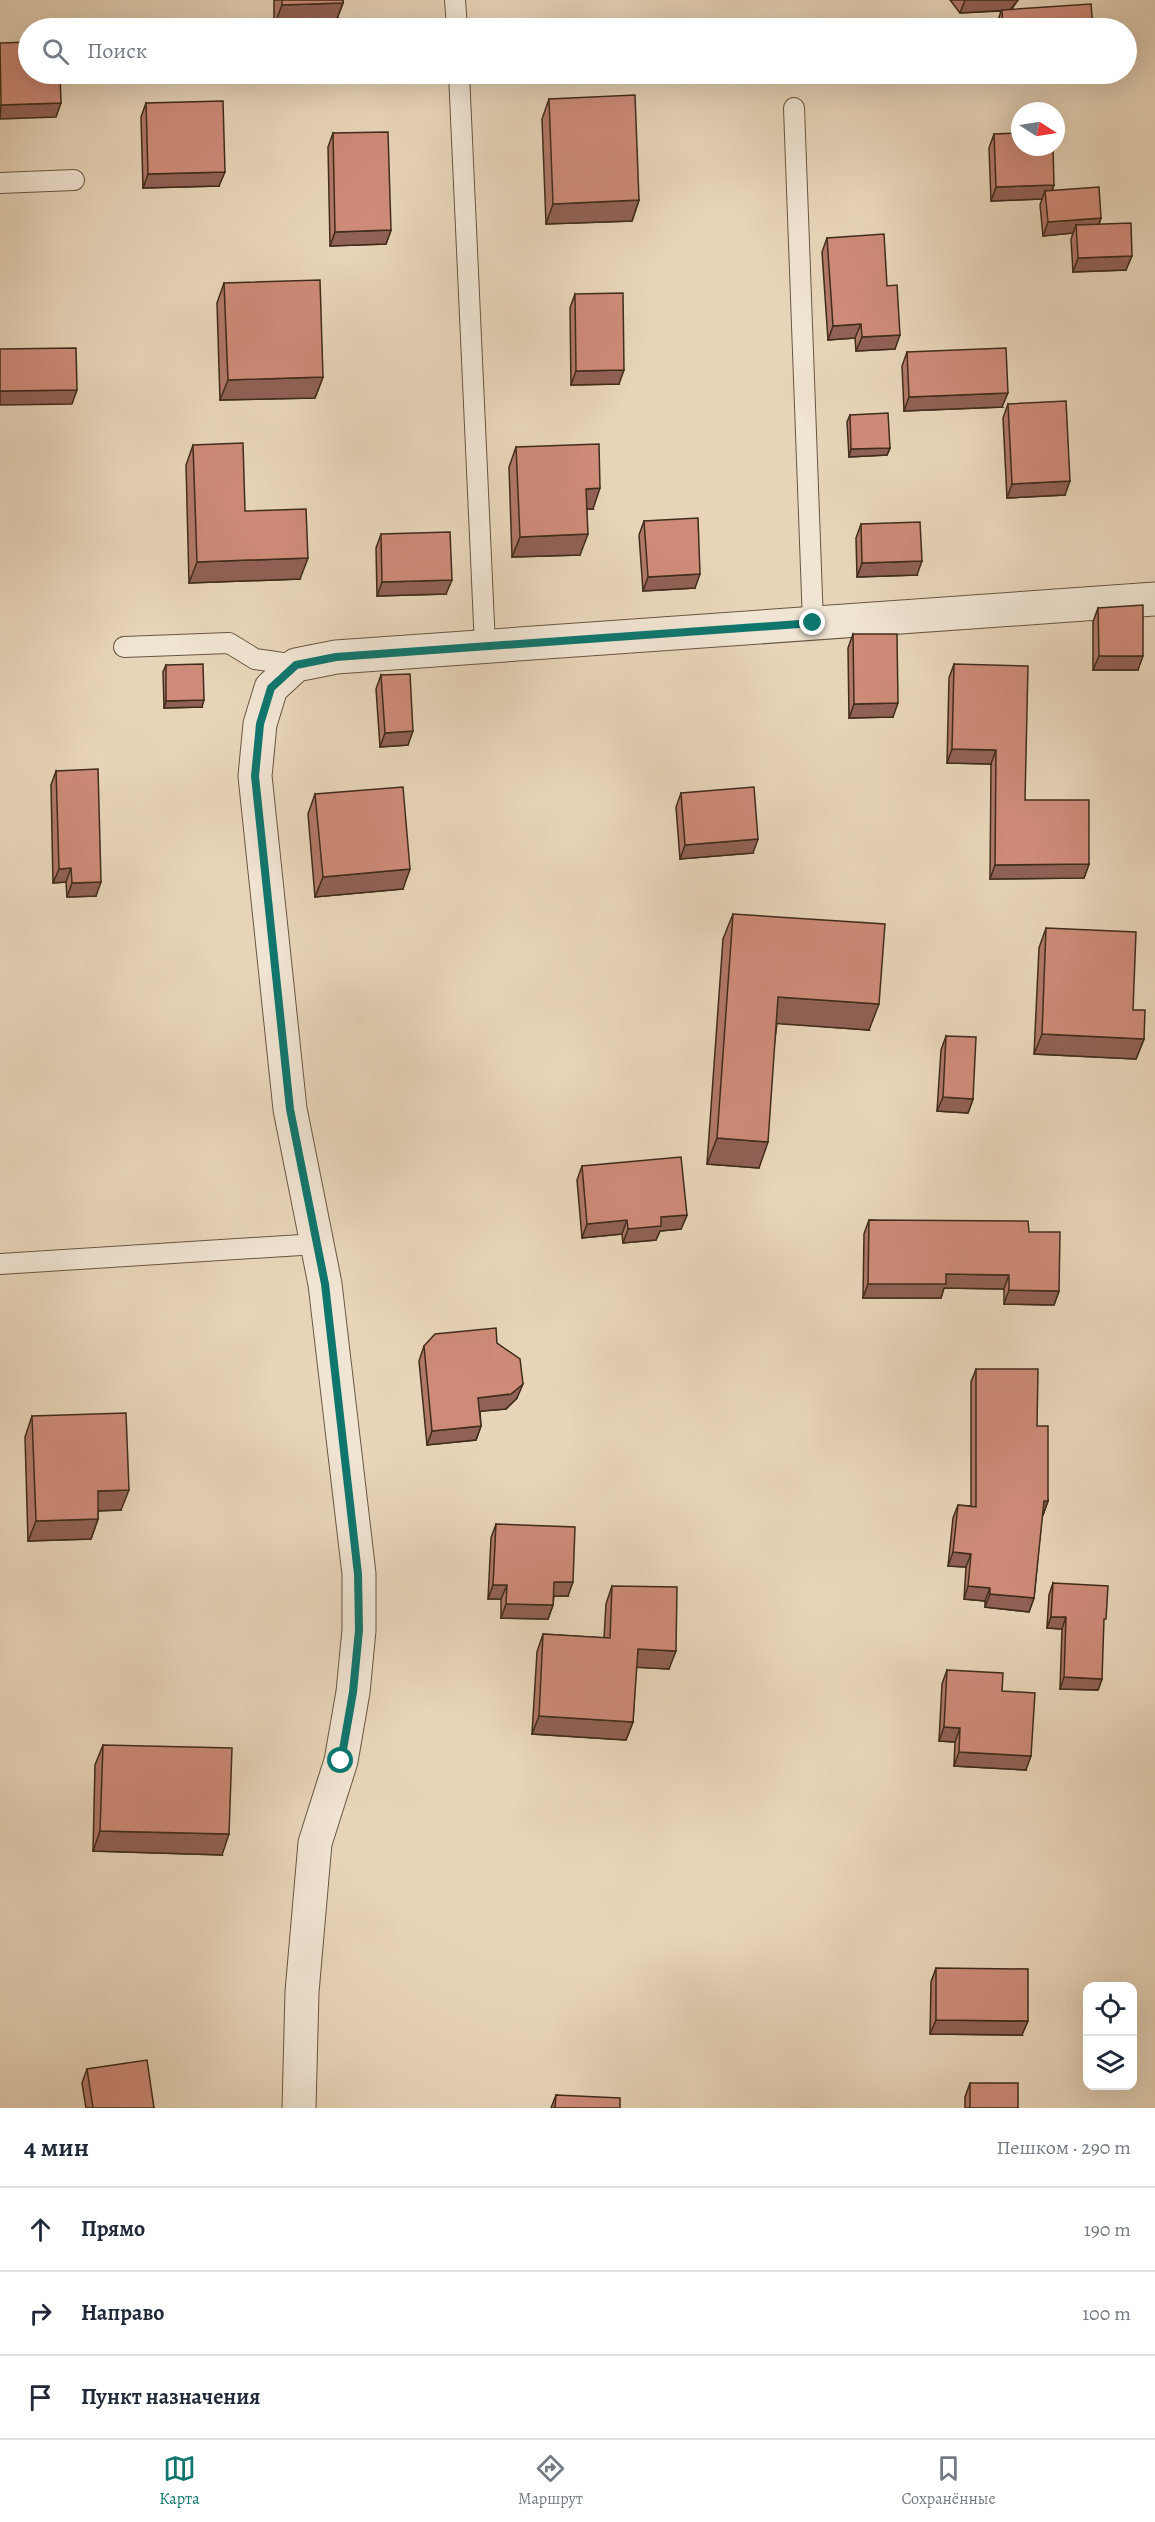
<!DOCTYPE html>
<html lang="ru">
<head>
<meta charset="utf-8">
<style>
  :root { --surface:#fff; --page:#f2f2f3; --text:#1f2937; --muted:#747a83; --line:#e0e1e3; --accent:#0f766e }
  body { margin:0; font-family:Alegreya,serif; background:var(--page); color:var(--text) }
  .controls { position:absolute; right:18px; bottom:18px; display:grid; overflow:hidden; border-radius:12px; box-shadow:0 6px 24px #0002 }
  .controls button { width:54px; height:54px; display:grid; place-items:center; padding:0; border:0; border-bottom:2px solid var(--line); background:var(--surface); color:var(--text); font:30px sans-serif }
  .compass { position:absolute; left:1011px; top:102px; width:54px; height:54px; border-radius:50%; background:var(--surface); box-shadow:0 6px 24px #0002; rotate:102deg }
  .stop { position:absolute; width:18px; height:18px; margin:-14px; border:4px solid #0f766e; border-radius:50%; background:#fff }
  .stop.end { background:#0f766e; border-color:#fff; box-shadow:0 2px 6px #0008 }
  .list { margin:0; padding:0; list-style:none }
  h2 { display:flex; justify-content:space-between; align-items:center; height:78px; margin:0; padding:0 24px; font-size:26px }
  h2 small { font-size:20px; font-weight:400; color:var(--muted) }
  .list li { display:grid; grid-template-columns:39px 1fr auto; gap:18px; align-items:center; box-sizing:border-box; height:84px; padding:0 24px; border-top:2px solid var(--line) }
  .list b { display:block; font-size:22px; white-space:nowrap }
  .list em { font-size:20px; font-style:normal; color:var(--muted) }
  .icon { flex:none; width:33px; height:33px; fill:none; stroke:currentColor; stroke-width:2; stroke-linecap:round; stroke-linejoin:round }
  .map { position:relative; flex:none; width:1155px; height:2108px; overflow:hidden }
  .search { position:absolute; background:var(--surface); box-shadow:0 6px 24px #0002; left:18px; right:18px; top:18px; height:66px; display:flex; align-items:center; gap:15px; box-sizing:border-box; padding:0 21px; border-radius:33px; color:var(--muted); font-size:22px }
  .sheet { height:330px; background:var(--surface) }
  nav { display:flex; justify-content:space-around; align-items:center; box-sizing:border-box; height:84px; border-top:2px solid var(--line); background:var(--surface); font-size:16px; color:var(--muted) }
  nav a { display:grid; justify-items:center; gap:3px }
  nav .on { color:var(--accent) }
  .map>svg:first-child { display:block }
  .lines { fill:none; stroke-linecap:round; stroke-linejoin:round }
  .lane-casing { stroke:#695642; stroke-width:22 }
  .street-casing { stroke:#695642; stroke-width:35 }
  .lane { stroke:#f0e4d2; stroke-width:20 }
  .street { stroke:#f0e4d2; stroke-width:33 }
  .wall { fill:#b17868; stroke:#3f2c1b; stroke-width:1.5 }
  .shaded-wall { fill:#906155; stroke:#3f2c1b; stroke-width:1.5 }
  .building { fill:#ce8b79; stroke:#3f2c1b; stroke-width:1.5 }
  .route { stroke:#0f766e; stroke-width:8 }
</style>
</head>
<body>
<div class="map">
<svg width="1155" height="2108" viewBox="0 0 1155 2108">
  <rect width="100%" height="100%" fill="#e8d5b9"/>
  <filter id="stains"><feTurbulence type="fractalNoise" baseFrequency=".00333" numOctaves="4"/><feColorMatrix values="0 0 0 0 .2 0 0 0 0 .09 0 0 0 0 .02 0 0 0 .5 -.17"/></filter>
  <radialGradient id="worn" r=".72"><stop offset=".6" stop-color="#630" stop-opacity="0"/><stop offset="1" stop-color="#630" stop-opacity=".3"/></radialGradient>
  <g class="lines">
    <defs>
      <g id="lane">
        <path d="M455 0 457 28"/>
        <path d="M459 74 485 646"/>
        <path d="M794 108 813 623"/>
        <path d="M0 183 74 180"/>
        <path d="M124 647 229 643 255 659 296 665"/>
        <path d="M0 1264 317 1244"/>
      </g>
      <path id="street" d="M299 2108 302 1992 315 1843 341 1761 353 1692 359 1630V1574L325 1284 290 1109 255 776 260 724 271 688 296 665 336 657 1155 599"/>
    </defs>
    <use href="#lane" class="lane-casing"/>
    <use href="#street" class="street-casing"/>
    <use href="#lane" class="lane"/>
    <use href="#street" class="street"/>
  </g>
  <g class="wall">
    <path d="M274 0H343V3L335 24 274 26Z"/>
    <path d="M950 0H1018L1011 10 1093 28H997V24L1001 11 960 13Z"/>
    <path d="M549 99 639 200 632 221 546 224 542 119Z"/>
    <path d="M146 103 219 186 143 188 141 117Z"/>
    <path d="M333 133 391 230 386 244 330 246 328 147Z"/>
    <path d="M994 134 1054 185 1052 190 1101 218 1099 224 1126 270 1073 272 1071 239 1073 233 1043 236 1040 205 1042 199 991 201 989 148Z"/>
    <path d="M827 238 887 286 895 349 856 351 855 338 828 340 822 252Z"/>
    <path d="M224 283 323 377 315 398 220 400 217 303Z"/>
    <path d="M575 294 619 384 571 385 570 308Z"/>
    <path d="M907 352 1002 407 904 411 902 366Z"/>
    <path d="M1008 404 1065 495 1007 498 1003 418Z"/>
    <path d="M850 415 890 448 887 455 849 457 847 422Z"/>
    <path d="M193 445 245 511 300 579 189 583 186 465Z"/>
    <path d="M516 447 593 509H587L580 555 512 557 509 467Z"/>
    <path d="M644 521 695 588 643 591 639 535Z"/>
    <path d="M861 524 917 575 857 577 856 538Z"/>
    <path d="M381 534 446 594 377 596 376 548Z"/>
    <path d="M1098 608 1138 670H1093V622Z"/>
    <path d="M853 634 893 717 849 718 848 648Z"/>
    <path d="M954 664 1025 800 1089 864 1084 878 990 879 991 764 947 763 949 678Z"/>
    <path d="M166 665 202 707 164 708 163 672Z"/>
    <path d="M381 675 408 745 380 747 376 689Z"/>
    <path d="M56 771 96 896 67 897 66 882 53 883 51 785Z"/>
    <path d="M681 793 753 853 680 859 676 807Z"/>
    <path d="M315 794 403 889 315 897 308 814Z"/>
    <path d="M733 914 869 1030 777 1023 759 1168 707 1164 723 939Z"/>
    <path d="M1046 928 1133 1010 1144 1039 1136 1059 1034 1054 1039 948Z"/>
    <path d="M946 1036 973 1099 968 1113 937 1111 941 1050Z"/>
    <path d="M582 1166 687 1215 681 1229 660 1231 656 1240 623 1243 622 1234 582 1238 577 1180Z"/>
    <path d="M869 1220 1029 1232 1059 1291 1054 1305 1004 1304V1289L944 1288 941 1298H863L864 1234Z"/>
    <path d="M497 1343 517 1398 506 1409 480 1411 481 1426 476 1440 427 1445 419 1361 424 1346Z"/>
    <path d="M976 1369 1037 1426 1048 1501 1043 1515H1042L1034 1598 1029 1612 985 1607V1601L964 1599 966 1567 948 1566 953 1518 958 1505 971 1506V1382Z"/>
    <path d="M32 1416 121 1510 98 1511V1519L91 1539 28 1541 25 1437Z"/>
    <path d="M496 1524 568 1596H554L553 1605 548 1619 501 1618V1599H488L491 1538Z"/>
    <path d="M1053 1583 1102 1679 1098 1690 1060 1689 1062 1629 1047 1628 1049 1595Z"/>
    <path d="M612 1586 669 1669 636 1667 633 1722 626 1740 532 1734 537 1652 543 1634 604 1638 606 1604Z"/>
    <path d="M947 1670 1026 1770 954 1766 955 1742 939 1741 942 1684Z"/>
    <path d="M103 1745 222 1855 93 1851 95 1765Z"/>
    <path d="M936 1968 1022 2035 930 2034 931 1982Z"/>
    <path d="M87 2069 154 2108H86L82 2083Z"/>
    <path d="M970 2083 1018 2108H965V2097Z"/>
    <path d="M556 2095 620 2108H551Z"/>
  </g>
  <g class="shaded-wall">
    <path d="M965 0H1018L1010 10 960 13Z"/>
    <path d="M343 3 335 24 274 26 282 5Z"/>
    <path d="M61 103 56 117 0 119 1 105Z"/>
    <path d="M225 172 219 186 143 188 148 174Z"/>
    <path d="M1054 185 1049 199 1045 191 1042 199 991 201 996 187Z"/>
    <path d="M639 200 632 221 546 224 553 204Z"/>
    <path d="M1101 218 1096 232 1076 225 1073 233 1043 236 1048 222Z"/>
    <path d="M391 230 386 244 330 246 335 232Z"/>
    <path d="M1132 256 1126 270 1073 272 1078 258Z"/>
    <path d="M861 324 855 338 828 340 833 326Z"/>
    <path d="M900 335 895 349 856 351 862 337Z"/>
    <path d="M624 370 619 384 571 385 576 371Z"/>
    <path d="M323 377 315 398 220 400 228 380Z"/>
    <path d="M77 390 72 404 0 405V391Z"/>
    <path d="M1008 393 1002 407 904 411 909 397Z"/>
    <path d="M890 448 887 455 849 457 851 449Z"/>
    <path d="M1070 481 1065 495 1007 498 1012 484Z"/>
    <path d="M600 488 593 509H579L586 489Z"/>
    <path d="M588 534 580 555 512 557 520 537Z"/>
    <path d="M308 558 300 579 189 583 197 562Z"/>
    <path d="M922 561 917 575 857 577 862 563Z"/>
    <path d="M700 574 695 588 643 591 648 577Z"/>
    <path d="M452 580 446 594 377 596 382 582Z"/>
    <path d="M1099 656H1143L1138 670H1093Z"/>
    <path d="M204 700 202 707 164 708 166 701Z"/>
    <path d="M898 703 893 717 849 718 854 704Z"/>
    <path d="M413 731 408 745 380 747 385 733Z"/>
    <path d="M952 749 996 750 991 764 947 763Z"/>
    <path d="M758 839 753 853 680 859 685 845Z"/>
    <path d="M1089 864 1084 878 990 879 995 865Z"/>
    <path d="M71 868 66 882 53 883 59 869Z"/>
    <path d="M410 869 403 889 315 897 323 877Z"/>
    <path d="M101 882 96 896 67 897 72 883Z"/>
    <path d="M778 997 879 1004 869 1030 769 1023Z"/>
    <path d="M1042 1034 1144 1039 1136 1059 1034 1054Z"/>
    <path d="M943 1097 973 1099 968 1113 937 1111Z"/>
    <path d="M717 1138 768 1142 759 1168 707 1164Z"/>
    <path d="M687 1215 681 1229 660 1231 656 1240 623 1243 628 1229 661 1217Z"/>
    <path d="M627 1220 622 1234 582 1238 587 1224Z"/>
    <path d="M946 1274 1009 1275 1004 1289 944 1288 941 1298H863L868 1284Z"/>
    <path d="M1009 1290 1059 1291 1054 1305 1004 1304Z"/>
    <path d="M523 1384 517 1398 506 1409 473 1412 478 1398Z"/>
    <path d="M481 1426 476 1440 427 1445 432 1431Z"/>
    <path d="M129 1490 121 1510 91 1511 98 1491Z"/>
    <path d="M1044 1501H1048L1043 1515 1039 1514Z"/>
    <path d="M98 1519 91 1539 28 1541 36 1521Z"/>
    <path d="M953 1552 971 1554 966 1567 948 1566Z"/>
    <path d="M554 1582H573L568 1596H549Z"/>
    <path d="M493 1585H507L501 1599H488Z"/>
    <path d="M968 1586 990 1588 985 1601 964 1599Z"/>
    <path d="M990 1594 1034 1598 1029 1612 985 1607Z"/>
    <path d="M506 1604 553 1605 548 1619 501 1618Z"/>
    <path d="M1051 1617H1066L1062 1629 1047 1628Z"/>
    <path d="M638 1649 676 1651 669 1669 631 1667Z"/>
    <path d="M1064 1677 1102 1679 1098 1690 1060 1689Z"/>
    <path d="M539 1716 633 1722 626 1740 532 1734Z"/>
    <path d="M944 1727 960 1728 955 1742 939 1741Z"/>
    <path d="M959 1752 1031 1756 1026 1770 954 1766Z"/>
    <path d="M100 1831 229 1834 222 1855 93 1851Z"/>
    <path d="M936 2020 1028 2021 1022 2035 930 2034Z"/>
  </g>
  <g class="building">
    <path d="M282 0H343V3L282 5Z"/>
    <path d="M1091 4 1093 28H1003L1002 10Z"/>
    <path d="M28 42V74H60L61 103 1 105 0 43Z"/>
    <path d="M635 95 639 200 553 204 549 99Z"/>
    <path d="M223 101 225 172 148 174 146 103Z"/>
    <path d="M388 132 391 230 335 232 333 133Z"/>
    <path d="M1020 133V147H1053L1054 185 996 187 994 134Z"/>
    <path d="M1099 187 1101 218 1048 222 1045 191Z"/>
    <path d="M1131 223 1132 256 1078 258 1076 225Z"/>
    <path d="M884 234 887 286 897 285 900 335 862 337 861 324 833 326 827 238Z"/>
    <path d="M320 280 323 377 228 380 224 283Z"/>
    <path d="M623 293 624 370 576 371 575 294Z"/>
    <path d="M76 348 77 390 0 391V349Z"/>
    <path d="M1006 348 1008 393 909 397 907 352Z"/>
    <path d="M1066 401 1070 481 1012 484 1008 404Z"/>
    <path d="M888 413 890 448 851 449 850 415Z"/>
    <path d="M243 443 245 511 306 509 308 558 197 562 193 445Z"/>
    <path d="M599 444 600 488 586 489 588 534 520 537 516 447Z"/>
    <path d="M698 518 700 574 648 577 644 521Z"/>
    <path d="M920 522 922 561 862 563 861 524Z"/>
    <path d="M450 532 452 580 382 582 381 534Z"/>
    <path d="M1143 605V656H1099L1098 608Z"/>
    <path d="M853 634H897L898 703 854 704Z"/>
    <path d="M203 664 204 700 166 701V665Z"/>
    <path d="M954 664 1028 666 1025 800H1089V864L995 865 996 750 952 749Z"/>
    <path d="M410 674 413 731 385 733 381 675Z"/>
    <path d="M98 769 101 882 72 883 71 868 59 869 56 771Z"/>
    <path d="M403 787 410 869 323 877 315 794Z"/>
    <path d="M754 787 758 839 685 845 681 793Z"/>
    <path d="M733 914 885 924 879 1004 778 997 768 1142 717 1138Z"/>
    <path d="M1046 928 1136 932 1133 1010H1145L1144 1039 1042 1034Z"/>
    <path d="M946 1036 976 1037 973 1099 943 1097Z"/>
    <path d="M681 1157 687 1215 661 1217V1226L628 1229 627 1220 587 1224 582 1166Z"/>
    <path d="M869 1220 1028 1221 1029 1232H1060L1059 1291 1009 1290V1275L946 1274V1284H868Z"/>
    <path d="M496 1328 497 1343 520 1359 523 1384 511 1394 478 1398 481 1426 432 1431 424 1346 435 1334Z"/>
    <path d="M976 1369H1038L1037 1426H1048V1501H1044L1034 1598 990 1594V1588L968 1586 971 1554 953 1552 958 1505 976 1507Z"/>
    <path d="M126 1413 129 1490 98 1491V1519L36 1521 32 1416Z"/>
    <path d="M496 1524 575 1527 573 1582H554L553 1605 506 1604 507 1585H493Z"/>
    <path d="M1053 1583 1108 1586 1106 1619H1104L1102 1679 1064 1677 1066 1617H1051Z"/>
    <path d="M612 1586 677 1587 676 1651 638 1649 633 1722 539 1716 543 1634 610 1638Z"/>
    <path d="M947 1670 1003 1673 1002 1691 1035 1693 1031 1756 959 1752 960 1728 944 1727Z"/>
    <path d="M103 1745 232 1748 229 1834 100 1831Z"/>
    <path d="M936 1968 1028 1969V2021L936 2020Z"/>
    <path d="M147 2060 154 2108H93L87 2069Z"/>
    <rect x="970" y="2083" width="48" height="25"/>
    <path d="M556 2095 620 2098V2108H555Z"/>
  </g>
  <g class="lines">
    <path class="route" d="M341 1761 353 1692 359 1630 358 1574 325 1284 290 1109 255 776 260 724 271 688 296 665 336 657 813 623"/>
  </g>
  <rect width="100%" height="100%" filter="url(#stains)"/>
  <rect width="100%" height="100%" fill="url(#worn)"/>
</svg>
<div class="controls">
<button><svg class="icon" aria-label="locate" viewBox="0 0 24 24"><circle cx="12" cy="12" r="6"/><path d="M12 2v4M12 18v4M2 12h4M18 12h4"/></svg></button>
<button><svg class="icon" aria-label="layers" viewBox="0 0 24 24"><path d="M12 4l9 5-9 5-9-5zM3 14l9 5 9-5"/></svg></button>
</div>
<svg class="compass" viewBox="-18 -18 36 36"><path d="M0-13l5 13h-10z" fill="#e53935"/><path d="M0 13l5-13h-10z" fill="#747a83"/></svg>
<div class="stop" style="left:341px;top:1761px"></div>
<div class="stop end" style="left:813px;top:623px"></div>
<div class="search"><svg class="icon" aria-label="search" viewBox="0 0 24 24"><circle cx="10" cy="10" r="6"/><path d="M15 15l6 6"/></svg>Поиск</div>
</div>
<section class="sheet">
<h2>4 мин<small>Пешком · 290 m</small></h2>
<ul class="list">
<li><svg class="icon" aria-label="ahead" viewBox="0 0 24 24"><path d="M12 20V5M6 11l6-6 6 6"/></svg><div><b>Прямо</b></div><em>190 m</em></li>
<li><svg class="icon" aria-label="right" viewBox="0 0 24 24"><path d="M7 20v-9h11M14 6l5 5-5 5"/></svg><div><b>Направо</b></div><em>100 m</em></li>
<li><svg class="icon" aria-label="arrive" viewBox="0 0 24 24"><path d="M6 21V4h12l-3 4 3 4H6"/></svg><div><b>Пункт назначения</b></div></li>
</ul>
</section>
<nav>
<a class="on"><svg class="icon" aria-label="map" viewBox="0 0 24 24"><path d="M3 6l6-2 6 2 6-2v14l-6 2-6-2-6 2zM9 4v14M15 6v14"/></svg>Карта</a>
<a><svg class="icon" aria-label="directions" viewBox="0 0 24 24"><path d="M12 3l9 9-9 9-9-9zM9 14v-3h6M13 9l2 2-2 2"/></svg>Маршрут</a>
<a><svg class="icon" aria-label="saved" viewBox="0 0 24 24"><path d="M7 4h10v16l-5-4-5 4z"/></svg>Сохранённые</a>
</nav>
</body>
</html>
